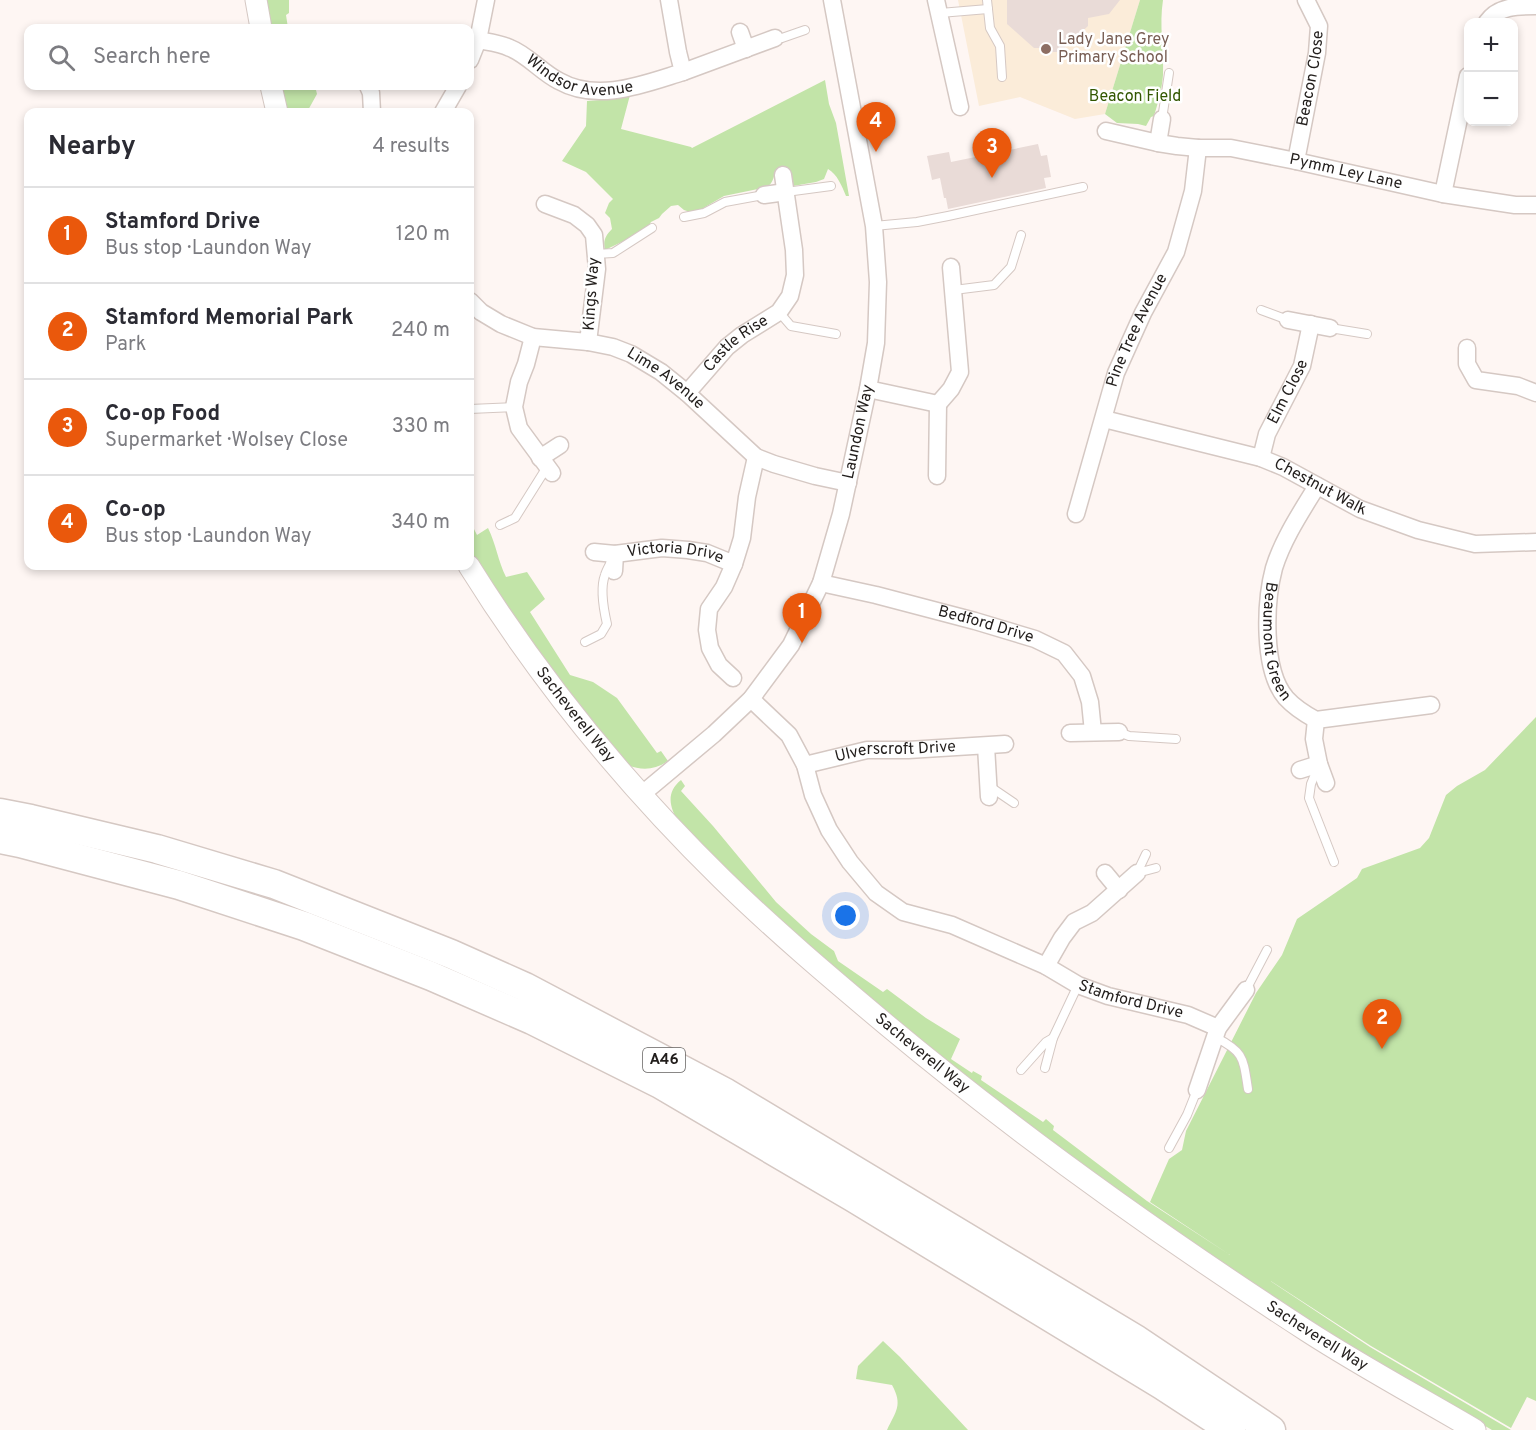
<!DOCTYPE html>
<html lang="en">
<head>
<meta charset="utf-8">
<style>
  :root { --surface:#fff; --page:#f7f7f7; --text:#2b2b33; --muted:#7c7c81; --line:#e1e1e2; --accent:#ea580c }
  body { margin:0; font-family:Overpass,sans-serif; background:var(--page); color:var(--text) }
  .controls { position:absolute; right:18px; top:18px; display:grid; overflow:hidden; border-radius:12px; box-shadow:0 3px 9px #0003 }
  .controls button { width:54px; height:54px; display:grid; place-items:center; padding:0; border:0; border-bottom:2px solid var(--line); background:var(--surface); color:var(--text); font:30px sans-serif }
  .you { position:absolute; left:846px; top:916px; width:21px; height:21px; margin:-15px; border:4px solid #fff; border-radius:50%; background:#1a73e8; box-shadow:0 0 0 9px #1a73e833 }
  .badge { display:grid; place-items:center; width:39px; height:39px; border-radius:50%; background:var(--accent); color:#fff; font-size:20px; font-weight:700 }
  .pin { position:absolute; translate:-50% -50px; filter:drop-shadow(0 2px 3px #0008) }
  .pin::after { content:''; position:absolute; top:32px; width:21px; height:18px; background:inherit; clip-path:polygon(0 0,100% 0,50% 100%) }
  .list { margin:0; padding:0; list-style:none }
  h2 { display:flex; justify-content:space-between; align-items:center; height:78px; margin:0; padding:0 24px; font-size:26px }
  h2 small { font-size:20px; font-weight:400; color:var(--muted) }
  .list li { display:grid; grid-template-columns:39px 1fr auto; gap:18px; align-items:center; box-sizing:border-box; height:96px; padding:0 24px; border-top:2px solid var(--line) }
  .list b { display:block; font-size:22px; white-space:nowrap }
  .list p { margin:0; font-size:20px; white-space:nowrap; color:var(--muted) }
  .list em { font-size:20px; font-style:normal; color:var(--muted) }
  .icon { flex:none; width:33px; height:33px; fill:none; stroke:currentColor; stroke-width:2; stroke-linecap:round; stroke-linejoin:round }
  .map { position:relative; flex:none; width:1536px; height:1430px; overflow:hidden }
  .search { position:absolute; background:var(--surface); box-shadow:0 3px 9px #0003; left:24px; top:24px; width:450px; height:66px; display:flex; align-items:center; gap:15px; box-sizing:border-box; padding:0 21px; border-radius:12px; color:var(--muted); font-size:22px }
  .panel { position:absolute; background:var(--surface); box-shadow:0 3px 9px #0003; left:24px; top:108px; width:450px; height:462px; border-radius:12px }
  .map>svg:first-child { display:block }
  .education { fill:#fbecd9 }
  .green { fill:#c2e4a8 }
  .building { fill:#e9dbd7 }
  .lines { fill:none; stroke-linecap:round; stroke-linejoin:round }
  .service-casing { stroke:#d5c8c3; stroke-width:10 }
  .minor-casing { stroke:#d5c8c3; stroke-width:19 }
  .tertiary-casing { stroke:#d5c8c3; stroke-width:23 }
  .trunk-casing { stroke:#d5c8c3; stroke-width:31 }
  .service { stroke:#fff; stroke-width:8 }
  .minor { stroke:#fff; stroke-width:16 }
  .tertiary { stroke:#fff; stroke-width:21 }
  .trunk { stroke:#fff; stroke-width:28 }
  .education-dot { fill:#8d6e63; stroke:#fff; stroke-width:2 }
  .labels { text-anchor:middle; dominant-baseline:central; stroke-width:5; stroke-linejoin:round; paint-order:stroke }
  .shield { fill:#fff; stroke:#646260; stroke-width:1.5 }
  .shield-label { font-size:15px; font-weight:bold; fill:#221e1c }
  .education-label { font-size:16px; fill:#785e54; stroke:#fff; text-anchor:start }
  .street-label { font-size:16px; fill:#221e1c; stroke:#fff }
  .park-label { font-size:16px; fill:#325701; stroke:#fff }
</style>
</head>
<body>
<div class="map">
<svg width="1536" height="1430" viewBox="0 0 1536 1430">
  <rect width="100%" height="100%" fill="#fef6f3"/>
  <path class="education" d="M958 0H1140L1105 114 1075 119 1020 97 979 106Z"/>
  <g class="green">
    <path d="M264 0H289V13L286 15 288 28H269Z"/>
    <path d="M1140 0H1163C1159 25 1164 50 1163 75 1162 89 1158 103 1154 116L1151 117 1146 126 1138 124 1117 123 1105 114Z"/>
    <path d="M825 80 829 104 836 123 849 196H846C842 186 837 174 828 169L824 179 816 182 793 186 787 169 775 171C774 177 773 183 767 187L724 196 700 210 690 212 684 210 678 205 671 206 662 214 659 218 651 222 648 227 632 237 605 250C603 241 605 236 612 229L610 218 605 213 609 203 613 199 586 172 562 161 586 126 587 101 613 99 630 95 621 129 691 147 692 148Z"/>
    <path d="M280 86H307L308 88 315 86 317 94 307 112H285Z"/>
    <path d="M470 521 477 535 488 528C496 544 498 561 506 577L527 572 545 599 530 612 570 675 593 682 617 698 657 753 661 751 668 761C655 770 642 771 628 765L571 698 495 592 470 550Z"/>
    <path d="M1536 717V1401L1527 1397 1511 1428 1371 1346 1266 1278 1370 1347 1511 1430H1492L1316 1326 1109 1186 949 1065 757 901 679 823C670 808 665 793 681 780L685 786 681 791 713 826 776 902 811 934 834 951 838 961 883 992 887 989 926 1018 960 1039 951 1059 972 1073 973 1071 982 1076 981 1080 1043 1122 1046 1119 1054 1126 1053 1130 1147 1201 1230 1255 1150 1202 1169 1159 1182 1150 1186 1131 1256 993 1282 955 1297 919 1357 878 1362 869 1420 848 1429 838 1446 795 1457 786 1485 770Z"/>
    <path d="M883 1341 900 1357 968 1430H887C896 1411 903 1405 892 1385L856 1379 858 1366Z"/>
  </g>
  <g class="building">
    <path d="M1007 0H1120L1109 14 1088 18V26L1060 52H1052L1051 48H1034L1007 24Z"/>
    <path d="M1038 144 1041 156 1047 155 1051 177 1044 178 1046 188 948 209 946 198H944L940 178 932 180 927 156 949 152 951 162Z"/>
  </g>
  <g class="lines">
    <defs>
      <g id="service">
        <path d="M987 0 990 28 1000 46 1002 77"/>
        <path d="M940 13 988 9"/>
        <path d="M775 38H782L805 30"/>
        <path d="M1162 119 1169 73"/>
        <path d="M786 192 831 186"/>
        <path d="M684 217 704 213 725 202 764 195"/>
        <path d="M874 226 917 222 948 216 1083 187"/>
        <path d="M596 254 613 253 652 228"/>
        <path d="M954 290 994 285 1011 267 1021 235"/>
        <path d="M1261 310 1288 320"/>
        <path d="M779 312 791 326 836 334"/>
        <path d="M1330 328 1367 334"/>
        <path d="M470 409 514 407"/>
        <path d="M500 525 515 518 547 467"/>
        <path d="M585 642 601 634 607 624C604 611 600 588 605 575 606 571 609 566 611 562"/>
        <path d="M1119 732 1129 736 1176 739"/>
        <path d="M1318 767 1311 784 1309 798 1334 862"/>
        <path d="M989 786 1014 803"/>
        <path d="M1146 854 1137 873 1156 868"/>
        <path d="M1246 990 1267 950"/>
        <path d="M1215 1037C1244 1052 1243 1057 1248 1089"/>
        <path d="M1053 1038 1078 985"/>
        <path d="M1021 1070 1046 1042 1053 1038 1045 1068"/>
        <path d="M1169 1148 1187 1115 1197 1090"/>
      </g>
      <g id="minor">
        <path d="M936 0 960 107"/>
        <path d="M1487 22C1498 6 1518 6 1536 6"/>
        <path d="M740 32 746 49"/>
        <path id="s1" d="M478 40C488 42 500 43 510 48 528 55 541 72 559 81 598 103 644 84 683 72L678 52 669 0"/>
        <path d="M470 60 478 40 486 0"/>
        <path d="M683 72 775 38"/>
        <path d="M368 86 371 93 372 112"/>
        <path d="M443 112 458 86"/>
        <path id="s2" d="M1106 131 1158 143 1177 146 1198 148H1231L1296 161 1443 194 1515 205H1536"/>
        <path d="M1158 143 1162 119"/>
        <path id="s3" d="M1296 161 1317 53 1319 26 1306 0"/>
        <path d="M1443 194 1468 76"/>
        <path d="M764 195 786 192"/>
        <path d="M545 204 574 215 587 225 594 235 597 269 588 342"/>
        <path id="s4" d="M470 301 481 312 501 324 533 337 588 342 613 347 631 354 661 372 687 393 756 457 774 464 815 476 848 483"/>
        <path d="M1288 320 1330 328"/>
        <path d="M533 337 526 364 519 382 514 407 519 428 552 473"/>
        <path d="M1467 348V364L1476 380 1518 386 1536 393"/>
        <path d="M868 389 938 404 951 389 960 372 951 267"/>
        <path id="s5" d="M687 393 727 347 742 335 779 312 790 296 795 275 794 250 783 175"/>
        <path id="s6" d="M1104 419 1261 458 1283 467 1360 509 1418 530 1475 544 1536 542"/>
        <path d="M540 458 560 445"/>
        <path id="s7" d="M1261 458 1267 434 1302 366 1311 324"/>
        <path d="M937 476 938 404"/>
        <path id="s8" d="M1317 486C1301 512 1283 539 1274 568 1265 602 1262 670 1286 698 1295 708 1305 714 1316 720L1431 705"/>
        <path id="s9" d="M1076 514 1116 373 1143 313 1176 252 1193 191 1198 148"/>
        <path id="s10" d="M594 552 615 554 662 548 688 550 707 553 734 564"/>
        <path d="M614 571 615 554"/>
        <path id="s11" d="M821 583 876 595 975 621 1035 639 1064 653 1082 676 1090 702 1093 732"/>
        <path d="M733 678 719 665 710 648 707 630 709 609 724 587 734 564 742 538 747 497 756 457"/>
        <path id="s12" d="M751 699 789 735 805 765 813 795 829 830 850 862 876 893 903 912 952 925 1046 966 1078 985 1108 996 1188 1015 1218 1028"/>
        <path d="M1316 720 1314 739 1319 764 1326 783"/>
        <path d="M1070 733 1119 732"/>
        <path d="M986 746 989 797"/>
        <path id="s13" d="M805 765 867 750H908L1005 744"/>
        <path d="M1300 770 1319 764"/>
        <path id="s14" d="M641 795 714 734 751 699 791 645 821 583 841 514 868 389 876 343 878 282 874 226 832 0"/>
        <path d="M1105 873 1119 890"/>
        <path d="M1046 966 1062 938 1074 922 1092 913 1137 873"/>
        <path d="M1197 1090 1218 1028 1246 990"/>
      </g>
      <g id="tertiary">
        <path d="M256 0 261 28"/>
        <path d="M271 86 277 112"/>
        <path id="s15" d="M469 566C540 680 626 785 722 879 775 931 832 979 888 1026 1021 1137 1162 1237 1307 1331 1361 1366 1419 1397 1475 1430"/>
      </g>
      <g id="trunk">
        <path d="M0 813 31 819 157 849 274 884 451 954 525 987 726 1093 1137 1340 1271 1430"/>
        <path d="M0 839 20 843 179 885 304 926 431 976 532 1020 660 1084 854 1198 1162 1385 1231 1430"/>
      </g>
    </defs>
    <use href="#service" class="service-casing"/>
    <use href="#minor" class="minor-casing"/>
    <use href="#tertiary" class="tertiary-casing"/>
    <use href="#trunk" class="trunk-casing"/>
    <use href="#service" class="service"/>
    <use href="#minor" class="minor"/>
    <use href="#tertiary" class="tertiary"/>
    <use href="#trunk" class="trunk"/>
  </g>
  <circle class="education-dot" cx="1046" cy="49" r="6"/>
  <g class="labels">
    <rect class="shield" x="643" y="1048" width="42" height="24" rx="4.5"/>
    <g class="shield-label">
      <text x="664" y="1060">A46</text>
    </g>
    <g class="education-label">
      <text x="1058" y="40">Lady Jane Grey<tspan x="1058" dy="18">Primary School</tspan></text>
    </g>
    <g class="street-label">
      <text stroke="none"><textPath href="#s1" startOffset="111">Windsor Avenue</textPath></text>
      <text stroke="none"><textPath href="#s3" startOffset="84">Beacon Close</textPath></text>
      <text stroke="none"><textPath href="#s2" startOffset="244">Pymm Ley Lane</textPath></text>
      <text transform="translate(592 294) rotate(-86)">Kings Way</text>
      <text stroke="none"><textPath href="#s9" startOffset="194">Pine Tree Avenue</textPath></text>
      <text stroke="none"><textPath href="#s5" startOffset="70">Castle Rise</textPath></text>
      <text stroke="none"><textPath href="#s4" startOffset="216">Lime Avenue</textPath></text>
      <text stroke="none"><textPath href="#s7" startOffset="72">Elm Close</textPath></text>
      <text stroke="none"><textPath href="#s14" startOffset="438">Laundon Way</textPath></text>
      <text stroke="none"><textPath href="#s6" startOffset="228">Chestnut Walk</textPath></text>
      <text stroke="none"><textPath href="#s10" startOffset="82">Victoria Drive</textPath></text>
      <text stroke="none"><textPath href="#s11" startOffset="170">Bedford Drive</textPath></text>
      <text stroke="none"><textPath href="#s8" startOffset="168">Beaumont Green</textPath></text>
      <text stroke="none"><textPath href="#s15" startOffset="183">Sacheverell Way</textPath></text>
      <text stroke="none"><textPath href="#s13" startOffset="92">Ulverscroft Drive</textPath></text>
      <text stroke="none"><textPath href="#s12" startOffset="513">Stamford Drive</textPath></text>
      <text stroke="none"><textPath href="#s15" startOffset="669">Sacheverell Way</textPath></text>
      <text stroke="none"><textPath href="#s15" startOffset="1155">Sacheverell Way</textPath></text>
    </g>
    <g class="park-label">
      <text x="1135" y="97">Beacon Field</text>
    </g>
  </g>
</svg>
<div class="controls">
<button>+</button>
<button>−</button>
</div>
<div class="you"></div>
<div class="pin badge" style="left:802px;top:643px">1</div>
<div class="pin badge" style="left:1382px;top:1049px">2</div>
<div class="pin badge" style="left:992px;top:178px">3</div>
<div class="pin badge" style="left:876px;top:152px">4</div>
<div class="search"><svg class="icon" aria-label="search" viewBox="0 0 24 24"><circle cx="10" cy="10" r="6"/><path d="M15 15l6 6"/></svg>Search here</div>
<section class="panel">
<h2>Nearby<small>4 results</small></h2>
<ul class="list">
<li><span class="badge">1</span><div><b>Stamford Drive</b><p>Bus stop · Laundon Way</p></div><em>120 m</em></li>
<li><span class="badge">2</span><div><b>Stamford Memorial Park</b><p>Park</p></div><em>240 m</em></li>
<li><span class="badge">3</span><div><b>Co-op Food</b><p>Supermarket · Wolsey Close</p></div><em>330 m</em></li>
<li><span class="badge">4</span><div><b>Co-op</b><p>Bus stop · Laundon Way</p></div><em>340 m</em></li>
</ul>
</section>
</div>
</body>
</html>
